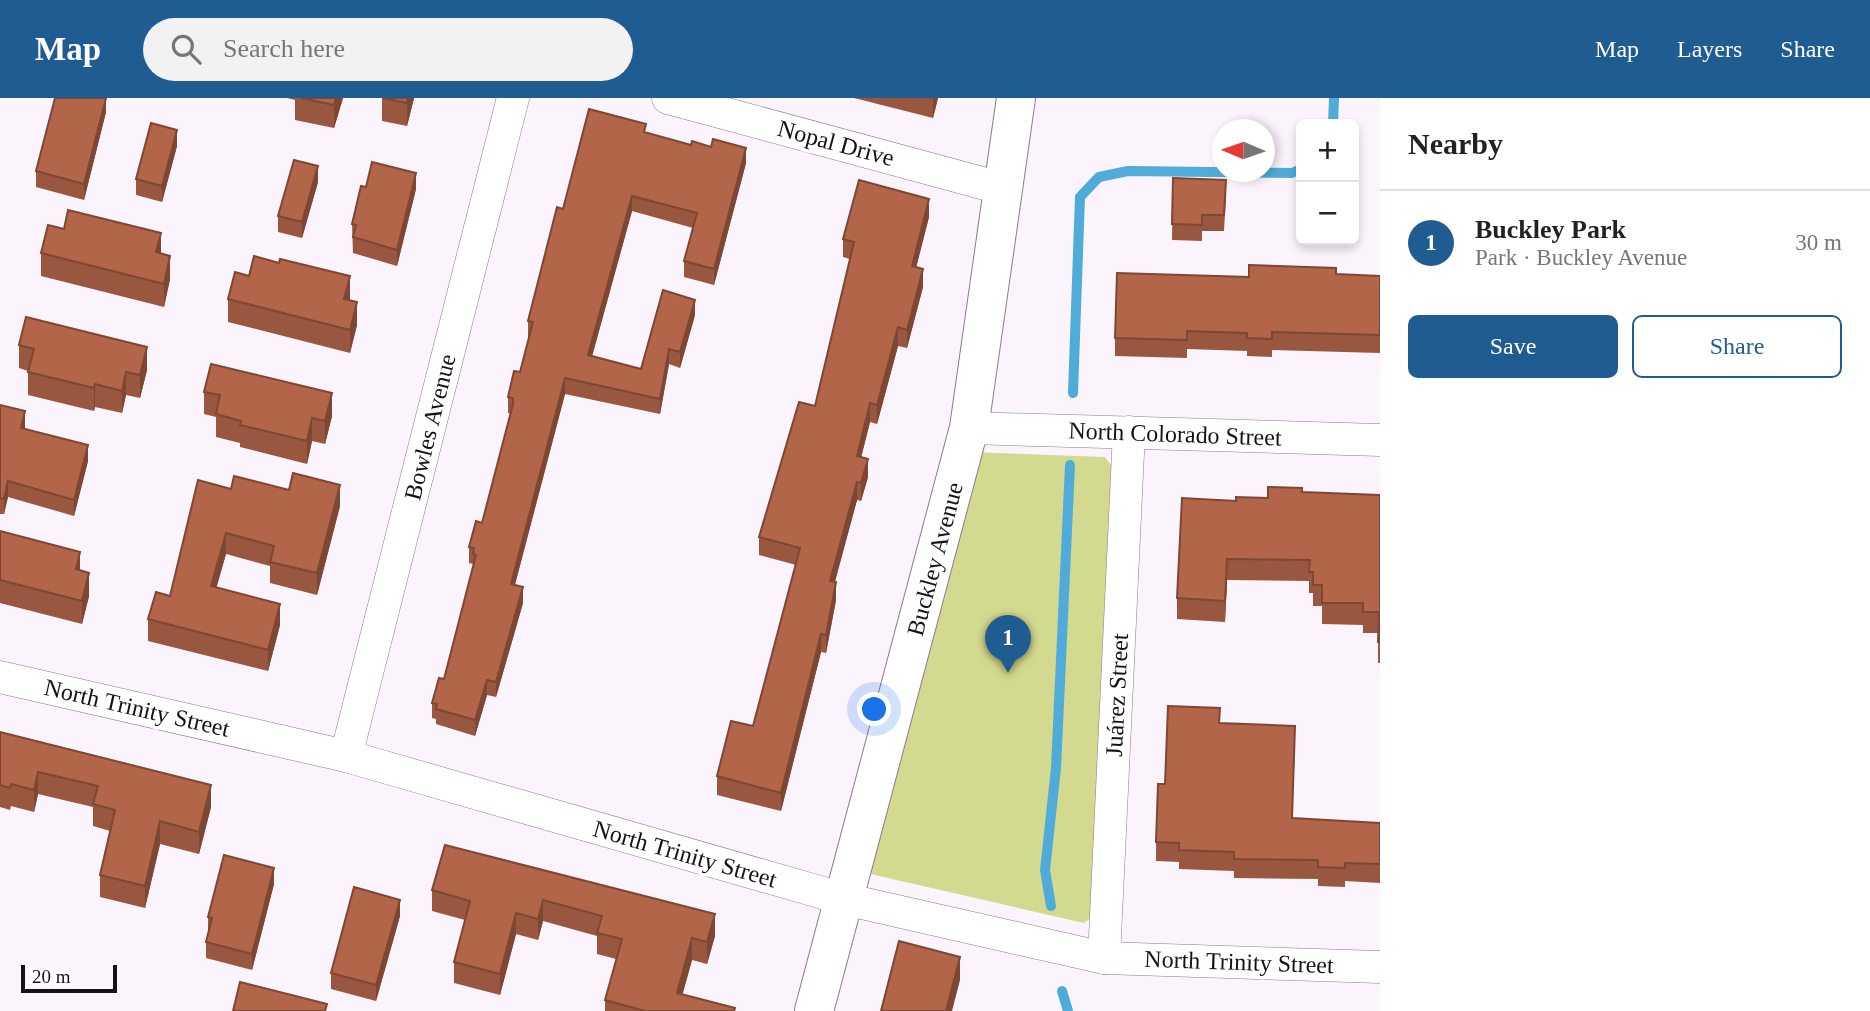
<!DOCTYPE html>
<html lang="en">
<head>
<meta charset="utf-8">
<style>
  :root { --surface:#fff; --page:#f2f2f2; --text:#222; --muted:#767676; --line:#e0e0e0; --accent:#1e5c92 }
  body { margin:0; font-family:Georgia,serif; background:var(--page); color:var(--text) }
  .controls { position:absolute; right:21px; top:21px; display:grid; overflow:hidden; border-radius:10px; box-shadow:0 4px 10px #0003 }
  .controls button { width:63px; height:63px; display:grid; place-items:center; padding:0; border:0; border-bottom:2px solid var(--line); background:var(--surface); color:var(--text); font:35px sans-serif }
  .compass { position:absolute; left:1212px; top:21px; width:63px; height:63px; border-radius:50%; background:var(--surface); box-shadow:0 4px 10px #0003; rotate:272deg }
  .scale { position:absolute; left:21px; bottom:18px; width:96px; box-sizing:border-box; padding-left:7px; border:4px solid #171018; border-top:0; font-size:19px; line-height:24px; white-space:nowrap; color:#171018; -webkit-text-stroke:5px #fff; paint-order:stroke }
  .you { position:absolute; left:875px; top:612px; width:24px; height:24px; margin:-18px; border:5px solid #fff; border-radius:50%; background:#1a73e8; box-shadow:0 0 0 10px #1a73e833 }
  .badge { display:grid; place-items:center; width:46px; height:46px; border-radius:50%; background:var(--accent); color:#fff; font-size:23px; font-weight:700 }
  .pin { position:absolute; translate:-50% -58px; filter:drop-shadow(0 2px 4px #0008) }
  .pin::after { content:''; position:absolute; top:37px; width:24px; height:21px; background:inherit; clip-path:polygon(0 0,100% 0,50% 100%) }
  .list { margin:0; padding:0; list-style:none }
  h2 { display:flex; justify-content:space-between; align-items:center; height:91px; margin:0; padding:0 28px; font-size:30px }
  h2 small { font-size:23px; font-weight:400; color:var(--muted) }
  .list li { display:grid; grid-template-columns:46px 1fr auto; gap:21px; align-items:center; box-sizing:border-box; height:105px; padding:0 28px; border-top:2px solid var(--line) }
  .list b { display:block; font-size:26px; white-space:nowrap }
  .list p { margin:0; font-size:23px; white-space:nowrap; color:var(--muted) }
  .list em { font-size:23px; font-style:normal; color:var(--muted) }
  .actions { display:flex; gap:14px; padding:21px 28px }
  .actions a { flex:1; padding:16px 0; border:2px solid var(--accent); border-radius:10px; text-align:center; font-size:24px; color:var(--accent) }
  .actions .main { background:var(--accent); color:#fff }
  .icon { flex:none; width:38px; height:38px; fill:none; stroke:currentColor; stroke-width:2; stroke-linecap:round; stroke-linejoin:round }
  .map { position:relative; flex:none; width:1380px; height:913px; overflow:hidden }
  header { display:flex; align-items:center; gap:42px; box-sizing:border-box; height:98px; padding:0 35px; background:var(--accent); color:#fff }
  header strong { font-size:33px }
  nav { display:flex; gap:38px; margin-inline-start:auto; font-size:24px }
  .search { width:490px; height:63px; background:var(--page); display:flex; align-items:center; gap:18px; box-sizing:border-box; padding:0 24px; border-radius:38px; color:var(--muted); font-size:26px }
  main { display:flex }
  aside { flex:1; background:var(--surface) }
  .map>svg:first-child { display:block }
  .green { fill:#d3d98e }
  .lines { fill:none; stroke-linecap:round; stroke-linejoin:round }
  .stream { stroke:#4facd8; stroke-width:10 }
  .street-casing { stroke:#8b7a8d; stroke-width:33 }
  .secondary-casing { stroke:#8b7a8d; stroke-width:40 }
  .street { stroke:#fff; stroke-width:32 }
  .secondary { stroke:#fff; stroke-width:38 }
  .wall { fill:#9a5740 }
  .shaded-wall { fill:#7d4734 }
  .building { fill:#b3654a; stroke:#7d4734; stroke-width:2 }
  .labels { text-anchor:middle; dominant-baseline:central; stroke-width:7; stroke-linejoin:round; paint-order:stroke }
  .street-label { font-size:24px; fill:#171018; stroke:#fff }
</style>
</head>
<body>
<header>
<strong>Map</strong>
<div class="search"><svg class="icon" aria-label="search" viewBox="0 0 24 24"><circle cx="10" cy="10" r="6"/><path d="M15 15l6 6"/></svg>Search here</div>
<nav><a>Map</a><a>Layers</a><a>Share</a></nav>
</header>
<main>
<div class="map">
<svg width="1380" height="913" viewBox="0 0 1380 913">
  <rect width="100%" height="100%" fill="#fcf4fd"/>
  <path class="green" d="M971 354 1105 359 1114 371 1091 820 1084 825 866 775Z"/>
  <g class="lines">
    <g class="stream">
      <path d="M1333 26 1334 0"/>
      <path d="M1073 295 1080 99 1099 79 1128 73 1292 75 1301 71"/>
      <path d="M1051 808 1045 772 1056 670 1070 367"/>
      <path d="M1062 893 1068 913"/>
    </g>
    <defs>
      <g id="street">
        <path d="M668 0 1004 91"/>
        <path d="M969 330 1380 342"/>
        <path d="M0 579 346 658 844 801 1104 860 1380 869"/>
        <path d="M346 658 513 0"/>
        <path d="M1104 860 1129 334"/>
      </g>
      <path id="secondary" d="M814 913 969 330 1016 0"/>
    </defs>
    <use href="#street" class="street-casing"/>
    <use href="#secondary" class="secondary-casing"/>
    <use href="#street" class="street"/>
    <use href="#secondary" class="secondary"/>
  </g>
  <g class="wall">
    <path d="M287 0H343L334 30 295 22V2Z"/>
    <path d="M382 0H414L407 28 382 23Z"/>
    <path d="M854 0H938L933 20Z"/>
    <path d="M106 14 84 102 36 89V73Z"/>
    <path d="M646 34 746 65 714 187 684 179V163L693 130 632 113 592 258 641 271 695 217 680 270 669 266 660 316 565 296 515 487 523 505 496 599 487 597 475 638 436 626V621L432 620V605L444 581 473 469V466L469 465V449L482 425 511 316 508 315V299L520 274 529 239H528V223L563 111Z"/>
    <path d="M177 48 162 104 136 97V81Z"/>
    <path d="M1173 80 1226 98 1224 133H1202V143L1172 142Z"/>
    <path d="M318 84 302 140 278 134V118Z"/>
    <path d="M366 89 416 91 397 168 353 155 352 126Z"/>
    <path d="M929 119 916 169 923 189 907 250 898 248 877 326 870 324 861 359 868 379 861 403 857 402 835 484 836 502 826 555 821 554 781 713 717 697V678L753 628 796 467 759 457V439L815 308 850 161 843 159V141Z"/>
    <path d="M41 155 170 181 164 209 41 178Z"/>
    <path d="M1336 176 1380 178V255L1272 252V259L1247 258V253L1187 251V260L1115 258V240L1249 179Z"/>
    <path d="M228 201H350L357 227 350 255 228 224Z"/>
    <path d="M19 247 147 272 140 300 126 297 122 315 95 309 94 313 28 297V273L19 270Z"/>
    <path d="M204 294 332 318 325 346 312 343 307 366 240 349V345L216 339V319L204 316Z"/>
    <path d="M0 307 25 329V331L88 363 74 418 8 399 4 416H0Z"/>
    <path d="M231 391 289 392 340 408 317 497 270 485V468L226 456 216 489 280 527 268 573 148 543V521L170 498Z"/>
    <path d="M1302 394 1380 397V565H1378V535H1363V527L1322 526V508H1313V495H1309V483L1227 482 1225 524 1177 521V500L1268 400Z"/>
    <path d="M0 433 80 473 89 498 82 526 0 505Z"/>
    <path d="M1220 625 1295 646 1292 720 1380 725V785L1345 783V789L1318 788V781L1234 780V773L1179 771V764L1156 763V744L1165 686Z"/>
    <path d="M0 634 211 709 199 756 160 746 145 810 100 799V777L110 733 93 728V709L38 696 34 714 11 708 10 712 0 709Z"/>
    <path d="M445 747 715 838 707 866 692 862 682 897 735 913H605V902L616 861 597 856V838L543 823 538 842 516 836 500 897 454 885V864L465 822 432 813V792Z"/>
    <path d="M274 786 252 872 206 860V844L208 835V819Z"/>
    <path d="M400 818 376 903 331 891V875Z"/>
  </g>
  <g class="shaded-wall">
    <path d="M106 0V14L84 102V86Z"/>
    <path d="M336 0H343L334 30V7Z"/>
    <path d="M408 0H414L407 28V5Z"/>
    <path d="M933 0H938L933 20Z"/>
    <path d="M177 32V48L162 104V88Z"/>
    <path d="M746 50V65L714 187V171Z"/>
    <path d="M318 68V84L302 140V124Z"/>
    <path d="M416 75V91L397 168V152Z"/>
    <path d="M632 98V113L588 273V257Z"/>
    <path d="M929 101V119L912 186V168Z"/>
    <path d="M161 135V158L156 154Z"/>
    <path d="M170 158V181L164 209V186Z"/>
    <path d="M923 171V189L907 250V232Z"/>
    <path d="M350 178V201L344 224V201Z"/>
    <path d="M695 202V217L680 270V254Z"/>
    <path d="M357 204V227L350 255V232Z"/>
    <path d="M898 229V248L877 326V307Z"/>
    <path d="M147 249V272L140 300V277Z"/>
    <path d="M669 251V266L660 316V301Z"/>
    <path d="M126 274V297L122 315V293Z"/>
    <path d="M565 280V296L511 501V486Z"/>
    <path d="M95 286V309L94 313V290Z"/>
    <path d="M332 295V318L325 346V323Z"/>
    <path d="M870 305V324L857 376V358Z"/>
    <path d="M25 313V329L21 346V330Z"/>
    <path d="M312 320V343L307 366V343Z"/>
    <path d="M88 347V363L74 418V402Z"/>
    <path d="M868 361V379L861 403V385Z"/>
    <path d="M8 383V399L4 416V401Z"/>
    <path d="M857 384V402L830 501V483Z"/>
    <path d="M340 387V408L317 497V475Z"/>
    <path d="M226 435V456L211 509V488Z"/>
    <path d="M80 454V477L76 471Z"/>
    <path d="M1227 461V482L1225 524V503Z"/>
    <path d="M89 475V498L82 526V503Z"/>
    <path d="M836 484V502L826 555V537Z"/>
    <path d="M523 489V505L496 599V584Z"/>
    <path d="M280 506V527L268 573V552Z"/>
    <path d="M821 536V554L781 713V695Z"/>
    <path d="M487 582V597L475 638V622Z"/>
    <path d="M38 674V696L34 714V692Z"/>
    <path d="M211 687V709L199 756V734Z"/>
    <path d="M160 723V746L145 810V788Z"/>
    <path d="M274 770V786L252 872V856Z"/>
    <path d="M400 802V818L376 903V887Z"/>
    <path d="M543 802V823L538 842V821Z"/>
    <path d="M516 815V836L500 897V876Z"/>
    <path d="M715 816V838L707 866V844Z"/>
    <path d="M692 840V862L678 913 677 895Z"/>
    <path d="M960 859V882L952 913H946Z"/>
  </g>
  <g class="building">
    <path d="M55 0H106L84 86 36 73Z"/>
    <path d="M301 0H336L334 7Z"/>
    <path d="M383 0H408L407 5Z"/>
    <path d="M589 11 646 26 644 34 691 47 692 43 711 49 713 41 746 50 714 171 684 163 697 115 632 98 588 257 641 271 663 192 695 202 680 254 669 251 660 301 565 280 511 486 523 489 496 584 487 582 475 622 436 611 437 606 432 605 439 580 444 581 476 457 473 456 474 450 469 449 476 423 482 425 513 306V300L508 299 514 273 520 274 533 224 528 223 557 109 563 111Z"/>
    <path d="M151 25 177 32 162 88 136 81Z"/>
    <path d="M294 62 318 68 302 124 278 118Z"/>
    <path d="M372 64 416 75 397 152 353 139 356 127 352 126 361 88 366 89Z"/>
    <path d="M1173 80 1226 82 1224 117H1202V127L1172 126Z"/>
    <path d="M859 82 929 101 912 168 923 171 907 232 898 229 877 307 870 305 857 358 868 361 861 385 857 384 830 483 836 484 826 537 821 536 781 695 717 678 731 623 753 628 800 450 759 439 799 304 815 308 854 144 843 141Z"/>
    <path d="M68 112 161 135 156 154 170 158 164 186 41 155 48 127 64 131Z"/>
    <path d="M254 158 279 165 280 161 350 178 344 201 357 204 350 232 228 201 235 174 249 178Z"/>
    <path d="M1249 167 1336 170V176L1380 178V237L1272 234V241L1247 240V235L1187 233V242L1115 240 1117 175 1249 179Z"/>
    <path d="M26 219 147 249 140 277 126 274 122 293 95 286 94 290 28 274 34 251 19 247Z"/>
    <path d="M211 266 332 295 325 323 312 320 307 343 240 327 241 323 216 316 220 297 204 294Z"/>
    <path d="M0 307 25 313 21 330 88 347 74 402 8 383 4 401 0 400Z"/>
    <path d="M293 375 340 387 317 475 270 464 274 448 226 435 211 488 280 506 268 552 148 521 156 494 170 498 198 382 231 391 234 378 289 392Z"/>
    <path d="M1268 389 1302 390V394L1380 397V544H1378L1379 514H1363V505H1322V487H1313V474H1309L1310 462 1227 461 1225 503 1177 500 1182 400 1236 403V399L1268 400Z"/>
    <path d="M0 433 80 454 76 471 89 475 82 503 0 482Z"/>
    <path d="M1168 608 1220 610 1219 625 1295 628 1292 720 1380 725V766L1345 765V770L1318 769V762L1234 761V754L1179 752V745L1156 744 1158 686H1165Z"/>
    <path d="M0 634 211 687 199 734 160 723 145 788 100 777 115 712 93 706 98 688 38 674 34 692 11 686 10 690 0 687Z"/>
    <path d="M445 747 715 816 707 844 692 840 677 895 735 910 734 913H645L605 902 622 841 597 835 602 818 543 802 538 821 516 815 500 876 454 864 470 803 432 792Z"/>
    <path d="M224 757 274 770 252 856 206 844 212 820 208 819Z"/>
    <path d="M354 789 400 802 376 887 331 875Z"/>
    <path d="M899 843 960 859 946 913H881Z"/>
    <path d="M240 884 327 906 325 913H233Z"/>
  </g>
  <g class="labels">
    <g class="street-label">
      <text transform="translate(836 45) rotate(15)">Nopal Drive</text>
      <text transform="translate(430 329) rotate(-76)">Bowles Avenue</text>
      <text transform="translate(1175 336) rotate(2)">North Colorado Street</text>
      <text transform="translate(935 461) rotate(-75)">Buckley Avenue</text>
      <text transform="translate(1117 597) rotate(-87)">Juárez Street</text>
      <text transform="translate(137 610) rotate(13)">North Trinity Street</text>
      <text transform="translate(685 756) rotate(16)">North Trinity Street</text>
      <text transform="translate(1239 864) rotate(2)">North Trinity Street</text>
    </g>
  </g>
</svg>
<div class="controls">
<button>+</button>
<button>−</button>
</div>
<svg class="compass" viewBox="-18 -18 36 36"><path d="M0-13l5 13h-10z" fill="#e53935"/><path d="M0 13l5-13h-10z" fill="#767676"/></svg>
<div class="scale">20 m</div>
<div class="you"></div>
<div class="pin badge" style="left:1008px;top:575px">1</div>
</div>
<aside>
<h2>Nearby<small></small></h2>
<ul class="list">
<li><span class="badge">1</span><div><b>Buckley Park</b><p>Park · Buckley Avenue</p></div><em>30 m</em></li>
</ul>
<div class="actions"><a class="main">Save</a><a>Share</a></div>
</aside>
</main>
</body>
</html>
